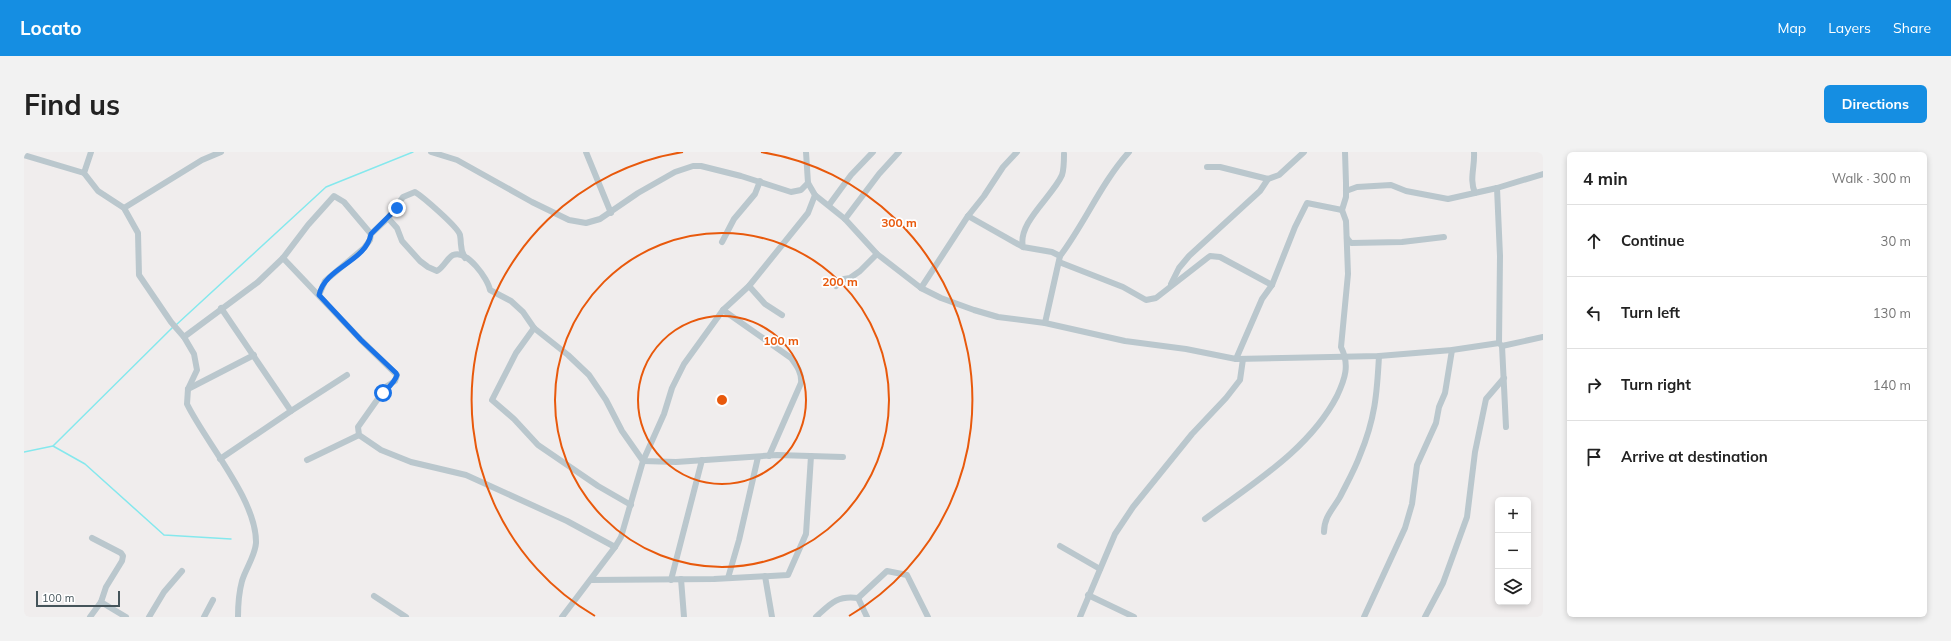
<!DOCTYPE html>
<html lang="en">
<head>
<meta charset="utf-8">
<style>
  :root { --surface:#fff; --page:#f2f2f2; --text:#222; --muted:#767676; --line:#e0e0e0; --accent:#158ee2 }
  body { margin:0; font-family:Mulish,sans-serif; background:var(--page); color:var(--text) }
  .controls { position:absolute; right:12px; bottom:12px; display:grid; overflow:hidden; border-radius:6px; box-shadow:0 2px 6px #0003 }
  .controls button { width:36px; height:36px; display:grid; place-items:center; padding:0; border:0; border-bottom:1px solid var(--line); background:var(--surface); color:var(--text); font:20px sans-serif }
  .scale { position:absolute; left:12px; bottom:10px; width:84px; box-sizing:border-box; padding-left:4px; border:2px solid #45545a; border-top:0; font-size:11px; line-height:14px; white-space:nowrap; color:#45545a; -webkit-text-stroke:3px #fff; paint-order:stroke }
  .stop { position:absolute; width:12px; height:12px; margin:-9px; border:3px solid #1a73e8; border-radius:50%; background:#fff }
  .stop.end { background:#1a73e8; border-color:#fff; box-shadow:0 1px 4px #0008 }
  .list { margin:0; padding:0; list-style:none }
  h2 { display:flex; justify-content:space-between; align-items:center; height:52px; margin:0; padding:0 16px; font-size:17px }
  h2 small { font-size:13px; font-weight:400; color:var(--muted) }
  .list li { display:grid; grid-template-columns:26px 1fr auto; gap:12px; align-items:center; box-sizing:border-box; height:72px; padding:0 16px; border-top:1px solid var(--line) }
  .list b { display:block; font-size:15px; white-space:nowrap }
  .list em { font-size:13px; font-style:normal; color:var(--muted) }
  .icon { flex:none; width:22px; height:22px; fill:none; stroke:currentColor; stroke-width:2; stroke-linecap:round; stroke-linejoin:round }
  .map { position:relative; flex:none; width:1519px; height:465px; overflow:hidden; border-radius:6px }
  header { display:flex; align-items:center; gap:24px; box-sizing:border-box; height:56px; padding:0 20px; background:var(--accent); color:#fff }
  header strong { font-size:19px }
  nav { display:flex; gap:22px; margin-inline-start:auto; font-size:14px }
  .intro { display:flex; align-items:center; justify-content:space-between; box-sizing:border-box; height:96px; padding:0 24px }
  h1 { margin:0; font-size:28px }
  .button { padding:10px 18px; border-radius:6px; background:var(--accent); color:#fff; font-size:14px; font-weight:700 }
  main { display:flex; gap:24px; padding:0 24px }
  aside { flex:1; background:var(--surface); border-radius:6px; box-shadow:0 2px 6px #0003 }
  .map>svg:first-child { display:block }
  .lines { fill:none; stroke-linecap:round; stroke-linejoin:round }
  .stream { stroke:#85e8ed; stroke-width:1.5 }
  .street { stroke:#bac7cd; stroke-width:6 }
  .route { stroke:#1a73e8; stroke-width:5 }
  .ring { fill:none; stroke:#e8590c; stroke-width:2 }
  .centre { fill:#e8590c; stroke:#fff; stroke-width:2 }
  .ring-label { font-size:12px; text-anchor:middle; font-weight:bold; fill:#e8590c; stroke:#fff; stroke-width:3.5; stroke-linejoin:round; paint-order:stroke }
</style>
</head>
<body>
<header>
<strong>Locato</strong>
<nav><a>Map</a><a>Layers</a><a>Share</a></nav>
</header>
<div class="intro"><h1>Find us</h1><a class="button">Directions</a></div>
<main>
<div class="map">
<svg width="1519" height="465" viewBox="0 0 1519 465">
  <rect width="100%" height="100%" fill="#f0eded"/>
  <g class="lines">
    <g class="stream">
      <path d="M152 173 302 35 389 0"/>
      <path d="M29 294 61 312 140 383 207 387"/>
      <path d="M0 300 29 294 149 175"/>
    </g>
    <g class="street">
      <path d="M67 0 60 21 74 39 100 56 114 81 115 123 147 170 160 185 170 202 173 218 164 237 163 252C182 291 233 348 232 391 231 404 222 416 218 429 215 440 214 453 214 465"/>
      <path d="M407 0 433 8 508 50 545 68 562 71 576 67 614 41 651 20 669 14H677L717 24 767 40 777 38 784 31"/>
      <path d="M562 0 587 61"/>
      <path d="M782 0 784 31 791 43 821 67 853 102 897 136 917 146 950 158 974 165 1021 171 1101 189 1162 197 1212 207 1355 204 1428 198 1475 191 1478 194 1519 185"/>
      <path d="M1450 0C1451 15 1445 27 1451 41"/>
      <path d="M0 3 60 21"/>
      <path d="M1183 15H1196L1244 27 1255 23 1280 0"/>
      <path d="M1473 36 1476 104 1475 191"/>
      <path d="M1322 39 1333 35 1367 33 1382 39 1424 47 1473 36 1519 22"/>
      <path d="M805 53 827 23 849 0"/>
      <path d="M100 56 178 8 197 0"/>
      <path d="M944 64 999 95"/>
      <path d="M364 66 373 76 378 89 396 109 404 115 413 119C420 115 423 106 429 103 443 97 464 127 466 138L487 149 499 160 510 176 544 203 565 223 582 248 598 279 619 309 652 310 753 303 819 305"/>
      <path d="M821 67 855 22 875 0"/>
      <path d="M1323 86 1327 91 1378 90 1420 85"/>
      <path d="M698 90 710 67 731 42 736 29"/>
      <path d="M1036 104C1061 71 1077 31 1105 0"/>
      <path d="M259 106 337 188 373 223 371 229 363 234 334 275 335 283 357 298 387 310 442 323 543 369 591 395"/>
      <path d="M1035 110 1099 135 1122 148 1132 146 1186 104 1196 105 1248 133 1271 75 1283 51 1318 58"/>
      <path d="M1147 132 1155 116 1165 104 1236 39 1244 27"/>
      <path d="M725 134 741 152 758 163"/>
      <path d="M812 134 820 127 826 126 836 119 853 102"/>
      <path d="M897 136 944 64 960 44 979 15 993 0"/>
      <path d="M295 143 301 129 340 96 346 88 347 82 364 66 379 45 391 40C399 45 434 75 436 83 438 93 435 96 441 106"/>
      <path d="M197 156 267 259"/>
      <path d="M699 158 767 206C773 214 778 221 777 231L745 304"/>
      <path d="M1021 171 1036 104 1028 100 999 95C993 71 1029 44 1038 23 1040 17 1040 9 1040 2"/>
      <path d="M510 176 492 201 468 248 490 267 514 293 574 334 607 353"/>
      <path d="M160 185 234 130 259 106 284 73 310 44 320 50 347 82"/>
      <path d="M1478 194 1482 275"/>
      <path d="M1212 207 1238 147 1248 133"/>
      <path d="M164 237 230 203"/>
      <path d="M196 307 267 259 323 223"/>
      <path d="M283 308 335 283"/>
      <path d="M1181 367C1229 331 1285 298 1313 244 1321 227 1326 213 1317 195L1324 122 1322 69 1318 58 1322 45V31L1321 0"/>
      <path d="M1300 380C1300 365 1309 357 1316 345 1323 331 1331 317 1336 303 1351 267 1353 242 1355 204"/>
      <path d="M1036 394 1076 417"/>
      <path d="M741 424 748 465"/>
      <path d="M704 426 715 388 734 305"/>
      <path d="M657 427 660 465"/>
      <path d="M567 428 690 427 764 423 782 382 787 304"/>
      <path d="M647 428 678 308"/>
      <path d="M1064 443 1110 465"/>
      <path d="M350 444 382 465"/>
      <path d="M834 446 843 465"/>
      <path d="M77 450 102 465"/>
      <path d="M66 465 77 450 82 435 98 409 99 404 97 401 68 386"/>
      <path d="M125 465 140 440 158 419"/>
      <path d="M180 465 189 448"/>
      <path d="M538 465 591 395 597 385 619 309 640 262 648 236 660 212 699 158 725 134 784 61 791 43"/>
      <path d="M792 465C806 452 813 443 834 446L863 419 883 423 904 465"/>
      <path d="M1056 465 1091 382 1109 355 1168 282 1202 246 1216 228 1219 207"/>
      <path d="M1340 465 1381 376 1388 352 1393 313 1412 271 1415 255 1421 241 1428 198"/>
      <path d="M1401 465 1419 431 1443 365 1451 300 1462 247 1480 226"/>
    </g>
  </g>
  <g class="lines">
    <path class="route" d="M359 241C364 236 371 230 373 223L372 221 337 188 295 143C301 115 342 110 347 82L373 56"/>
  </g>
  <g class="ring">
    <circle cx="698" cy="248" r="84"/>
    <circle cx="698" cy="248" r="167"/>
    <path d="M571 464A251 251 0 0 1 659 0M737 0A251 251 0 0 1 825 464"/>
  </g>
  <circle cx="698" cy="248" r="6" class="centre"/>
  <g class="ring-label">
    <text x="875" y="75">300 m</text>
    <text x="816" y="134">200 m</text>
    <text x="757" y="193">100 m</text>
  </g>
</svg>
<div class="controls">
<button>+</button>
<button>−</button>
<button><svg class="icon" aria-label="layers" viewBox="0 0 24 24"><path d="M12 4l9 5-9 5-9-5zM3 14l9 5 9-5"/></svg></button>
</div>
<div class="scale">100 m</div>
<div class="stop" style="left:359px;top:241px"></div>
<div class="stop end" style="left:373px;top:56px"></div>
</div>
<aside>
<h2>4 min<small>Walk · 300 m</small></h2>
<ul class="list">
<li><svg class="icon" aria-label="ahead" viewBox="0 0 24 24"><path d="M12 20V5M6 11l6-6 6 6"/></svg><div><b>Continue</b></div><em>30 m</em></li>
<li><svg class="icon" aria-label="left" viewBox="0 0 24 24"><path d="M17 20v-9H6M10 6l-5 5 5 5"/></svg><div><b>Turn left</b></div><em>130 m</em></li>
<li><svg class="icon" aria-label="right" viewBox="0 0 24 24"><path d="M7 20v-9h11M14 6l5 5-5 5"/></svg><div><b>Turn right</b></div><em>140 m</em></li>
<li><svg class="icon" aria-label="arrive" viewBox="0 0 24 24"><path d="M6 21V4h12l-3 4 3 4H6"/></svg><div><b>Arrive at destination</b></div></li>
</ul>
</aside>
</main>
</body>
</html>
